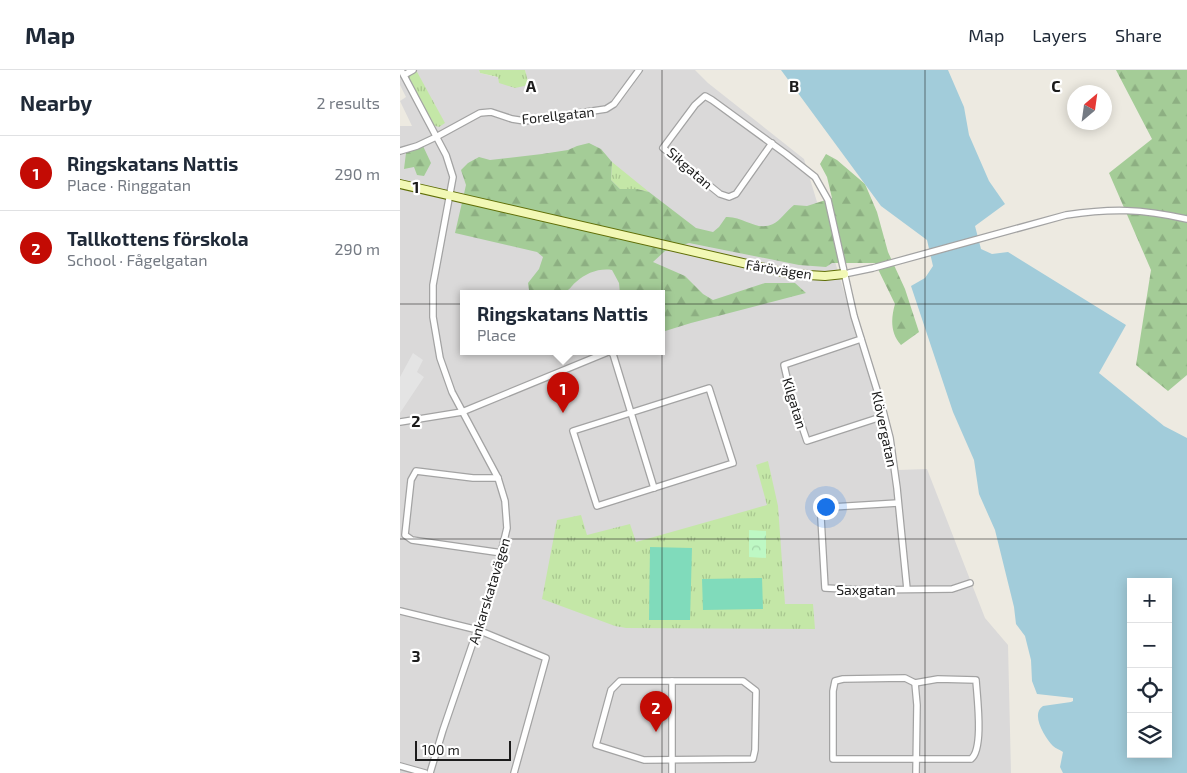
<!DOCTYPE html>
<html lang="en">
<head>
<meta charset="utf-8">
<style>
  :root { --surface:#fff; --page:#f2f2f3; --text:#1f2937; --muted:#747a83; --line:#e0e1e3; --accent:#c30b04 }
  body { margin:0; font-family:"Exo 2",sans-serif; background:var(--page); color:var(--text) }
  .controls { position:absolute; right:15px; bottom:15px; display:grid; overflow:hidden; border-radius:0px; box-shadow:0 2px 12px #0003 }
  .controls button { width:45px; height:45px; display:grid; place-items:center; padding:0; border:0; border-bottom:1px solid var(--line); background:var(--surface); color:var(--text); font:25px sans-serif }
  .compass { position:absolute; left:667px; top:15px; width:45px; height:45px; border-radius:50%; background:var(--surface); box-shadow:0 2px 12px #0003; rotate:29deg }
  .scale { position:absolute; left:15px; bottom:12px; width:96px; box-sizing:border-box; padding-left:5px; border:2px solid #1c1c1c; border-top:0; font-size:14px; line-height:18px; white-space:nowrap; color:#1c1c1c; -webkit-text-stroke:4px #fff; paint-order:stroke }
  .you { position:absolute; left:425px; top:436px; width:18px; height:18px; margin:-12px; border:4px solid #fff; border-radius:50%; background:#1a73e8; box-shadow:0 0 0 8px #1a73e833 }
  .badge { display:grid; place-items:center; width:32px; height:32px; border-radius:50%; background:var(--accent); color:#fff; font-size:16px; font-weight:700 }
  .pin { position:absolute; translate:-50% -41px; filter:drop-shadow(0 1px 2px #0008) }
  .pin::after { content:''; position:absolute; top:26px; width:18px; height:15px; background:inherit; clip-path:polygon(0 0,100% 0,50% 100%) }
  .popup { position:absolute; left:60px; top:220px; width:205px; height:65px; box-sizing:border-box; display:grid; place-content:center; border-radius:0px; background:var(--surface); filter:drop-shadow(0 1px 4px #0005); font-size:16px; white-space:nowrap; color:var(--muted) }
  .popup b { font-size:19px; color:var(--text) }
  .popup::after { content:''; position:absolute; left:50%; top:100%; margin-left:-10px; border:10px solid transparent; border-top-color:var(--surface) }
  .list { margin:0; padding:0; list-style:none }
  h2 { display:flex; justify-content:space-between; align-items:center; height:65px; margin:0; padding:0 20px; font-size:21px }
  h2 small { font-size:16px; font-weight:400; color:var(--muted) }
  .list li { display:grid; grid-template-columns:32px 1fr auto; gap:15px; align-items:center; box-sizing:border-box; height:75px; padding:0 20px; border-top:1px solid var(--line) }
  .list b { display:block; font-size:19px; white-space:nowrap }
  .list p { margin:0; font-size:16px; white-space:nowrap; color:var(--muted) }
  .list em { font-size:16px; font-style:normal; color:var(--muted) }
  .icon { flex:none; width:28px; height:28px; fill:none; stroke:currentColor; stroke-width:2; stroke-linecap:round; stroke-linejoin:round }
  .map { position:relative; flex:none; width:787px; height:703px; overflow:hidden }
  header { display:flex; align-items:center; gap:30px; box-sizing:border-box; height:70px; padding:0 25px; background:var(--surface); border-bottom:1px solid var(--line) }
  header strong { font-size:24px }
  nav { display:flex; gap:28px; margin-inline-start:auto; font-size:18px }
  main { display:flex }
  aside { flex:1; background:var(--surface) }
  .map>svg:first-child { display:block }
  .residential { fill:#dad9d9; fill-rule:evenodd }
  .grass { fill:url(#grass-tufts) }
  .forest { fill:url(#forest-firs) }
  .park { fill:url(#park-crowns) }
  .pitch { fill:#80dbbb }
  .parking { fill:#e4e4e4 }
  .water { fill:#a2ccda; fill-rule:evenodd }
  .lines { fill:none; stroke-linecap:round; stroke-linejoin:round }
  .street-casing { stroke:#a3a3a3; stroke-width:8 }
  .secondary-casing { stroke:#606f07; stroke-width:10 }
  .street { stroke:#fff; stroke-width:5.5 }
  .secondary { stroke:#f2f8b5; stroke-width:8 }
  .grid { fill:none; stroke:#1c1c1c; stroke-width:1; stroke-opacity:0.55 }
  .labels { text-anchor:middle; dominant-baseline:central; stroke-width:4.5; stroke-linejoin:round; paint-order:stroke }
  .street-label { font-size:14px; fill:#1c1c1c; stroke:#fff }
  .grid-label { font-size:16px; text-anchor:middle; font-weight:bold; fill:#1c1c1c; stroke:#fff; stroke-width:4.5; stroke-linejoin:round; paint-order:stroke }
</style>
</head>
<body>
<header>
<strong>Map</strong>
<nav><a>Map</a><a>Layers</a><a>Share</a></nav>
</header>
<main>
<aside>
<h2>Nearby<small>2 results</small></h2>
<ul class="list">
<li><span class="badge">1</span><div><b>Ringskatans Nattis</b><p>Place · Ringgatan</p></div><em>290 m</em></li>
<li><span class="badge">2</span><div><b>Tallkottens förskola</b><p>School · Fågelgatan</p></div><em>290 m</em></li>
</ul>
</aside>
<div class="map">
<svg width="787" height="703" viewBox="0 0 787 703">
  <defs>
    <pattern id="grass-tufts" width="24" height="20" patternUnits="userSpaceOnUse" patternTransform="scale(1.25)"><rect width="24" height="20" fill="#c4e7a7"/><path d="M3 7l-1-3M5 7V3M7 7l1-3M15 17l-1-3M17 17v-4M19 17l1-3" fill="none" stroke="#a8c68f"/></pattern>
    <pattern id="forest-firs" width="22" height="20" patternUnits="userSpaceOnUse" patternTransform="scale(1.25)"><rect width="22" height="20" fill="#a4cc97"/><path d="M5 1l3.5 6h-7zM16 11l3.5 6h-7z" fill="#8daf82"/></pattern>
    <pattern id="park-crowns" width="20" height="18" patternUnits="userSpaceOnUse" patternTransform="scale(1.25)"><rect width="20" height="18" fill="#bef8c4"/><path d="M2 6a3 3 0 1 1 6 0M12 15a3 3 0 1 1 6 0" fill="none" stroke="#a3d4a8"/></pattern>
  </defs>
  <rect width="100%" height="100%" fill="#edeae1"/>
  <path class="residential" d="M0 0H79L80 3 129 15 125 0H295L308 13 404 89 498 400 527 399 585 548 608 575 611 703H0V56H12L0 31 6 27 0 15ZM64 224H262V282H64Z"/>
  <g class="grass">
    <path d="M16 0 45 53 39 57 32 55 7 8 9 4Z"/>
    <path d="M79 0H125L129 15 115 18 99 13 98 7 80 3Z"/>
    <path d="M212 92 249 122 237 119H220L211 110Z"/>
    <path d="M368 391 378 436 385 534H413L415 559 226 558 215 556 142 529 157 450 181 445 187 465 230 454 236 472 367 435 356 395Z"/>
  </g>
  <g class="forest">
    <path d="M716 0H787V305L768 321 736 295 751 200 709 103 752 69Z"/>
    <path d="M189 73 201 79 212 92 211 110 220 119H237L249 122 296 158 313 162 319 157 326 147C344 146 356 162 373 154 380 151 387 140 394 135L407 136 432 128 427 107 420 94 426 84 437 90 465 114 477 142 488 182 505 219 519 262 501 275C490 263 491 248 495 234L475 193H432L426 197 399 195 289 173 265 181 253 192 285 206 303 224 313 230 365 213H395L406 223 291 253 262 262V224H220L219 213 212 200C199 198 186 203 176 212 173 214 171 218 168 220 155 227 142 223 129 220L128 213 139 199 143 187 137 182 55 163 66 115 61 100 68 93 79 87 90 90 142 84 168 80 177 76Z"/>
    <path d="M23 76 31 93 24 106 17 105 14 97 4 99 6 83Z"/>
  </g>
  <path class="park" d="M349 460 366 461V488L349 487Z"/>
  <g class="pitch">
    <path d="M250 477 292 478 290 550H249Z"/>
    <path d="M362 508 363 539 303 540 302 509Z"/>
  </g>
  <path class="parking" d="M13 283 23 290 17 302 24 307 0 343V307Z"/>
  <path class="water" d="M381 0H548L564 37 569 65 589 111 605 134 575 156 581 179 592 184 608 182 726 255 699 303 764 356 787 368V703H663L660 697 663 682C659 679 656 679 653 676 645 668 630 644 643 636L671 632 673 631V628L637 624 632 611 631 590 625 566 616 554 614 537 595 460 579 424 574 390 553 342 511 216 525 208 533 196 527 170 481 136ZM731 512H768V684H731Z"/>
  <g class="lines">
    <defs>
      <g id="street">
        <path d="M1 0 46 85 53 107 33 215V247L40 288 52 322 98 408 105 431 107 458 95 508 43 660 30 703"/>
        <path d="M4 5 13 0"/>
        <path d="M372 73 336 124 329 127 320 124 263 78 295 35 305 26 312 30 386 84 415 107 428 130 454 246 481 333 490 368 497 418 507 519"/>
        <path d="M0 81 17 76 36 67 80 43 91 42 112 49 125 51 206 39 214 34 239 0"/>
        <path d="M444 204 473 198 666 145C713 138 741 139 787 149"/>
        <path d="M461 269 384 295 390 321 407 371 484 346"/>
        <path d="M210 282 213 284 254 418"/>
        <path d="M309 318 333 393 197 436 173 361Z"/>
        <path d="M0 352 62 342 208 282"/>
        <path d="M98 408H73L16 401 11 410 5 465 12 470 102 483"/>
        <path d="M498 433 432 437 425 441 421 448 425 518 464 520 552 519 570 513"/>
        <path d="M0 541 78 560 146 588 114 703"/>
        <path d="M505 608 515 613 538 609 576 610C577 627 584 679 571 689H433V621L435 611 443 609Z"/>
        <path d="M220 611H343L356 621 355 680 353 689 244 690 196 675 211 620Z"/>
        <path d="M515 613 517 635 516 703"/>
        <path d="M0 696 25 703"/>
        <path d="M272 703V611"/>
      </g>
      <path id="secondary" d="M0 114 391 204 425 206 444 204"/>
    </defs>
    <use href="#street" class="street-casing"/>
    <use href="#secondary" class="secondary-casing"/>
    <use href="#street" class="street"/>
    <use href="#secondary" class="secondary"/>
  </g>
  <path class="grid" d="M262 0V703M525 0V703M0 234H787M0 469H787"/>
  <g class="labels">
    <g class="street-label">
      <text transform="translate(158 45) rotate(-6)">Forellgatan</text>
      <text transform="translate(290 98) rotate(41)">Sikgatan</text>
      <text transform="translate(379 199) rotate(9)">Fårövägen</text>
      <text transform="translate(395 333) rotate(73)">Kilgatan</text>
      <text transform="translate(485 359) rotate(78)">Klövergatan</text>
      <text x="466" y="519">Saxgatan</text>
      <text transform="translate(89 521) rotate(-73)">Ankarskatavägen</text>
    </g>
  </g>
  <g class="grid-label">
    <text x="131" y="22">A</text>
    <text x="394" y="22">B</text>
    <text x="656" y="22">C</text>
    <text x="16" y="123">1</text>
    <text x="16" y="357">2</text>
    <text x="16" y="592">3</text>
  </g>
</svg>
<div class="controls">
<button>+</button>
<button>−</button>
<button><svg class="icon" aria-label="locate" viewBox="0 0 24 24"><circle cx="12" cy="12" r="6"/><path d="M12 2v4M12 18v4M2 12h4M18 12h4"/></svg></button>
<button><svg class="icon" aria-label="layers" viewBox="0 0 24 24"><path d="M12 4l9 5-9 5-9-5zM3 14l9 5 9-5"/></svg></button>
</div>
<svg class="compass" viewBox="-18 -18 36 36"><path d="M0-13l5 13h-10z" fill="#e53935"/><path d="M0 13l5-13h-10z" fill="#747a83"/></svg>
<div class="scale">100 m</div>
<div class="you"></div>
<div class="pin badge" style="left:163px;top:343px">1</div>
<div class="popup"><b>Ringskatans Nattis</b>Place</div>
<div class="pin badge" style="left:256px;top:662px">2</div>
</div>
</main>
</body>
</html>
